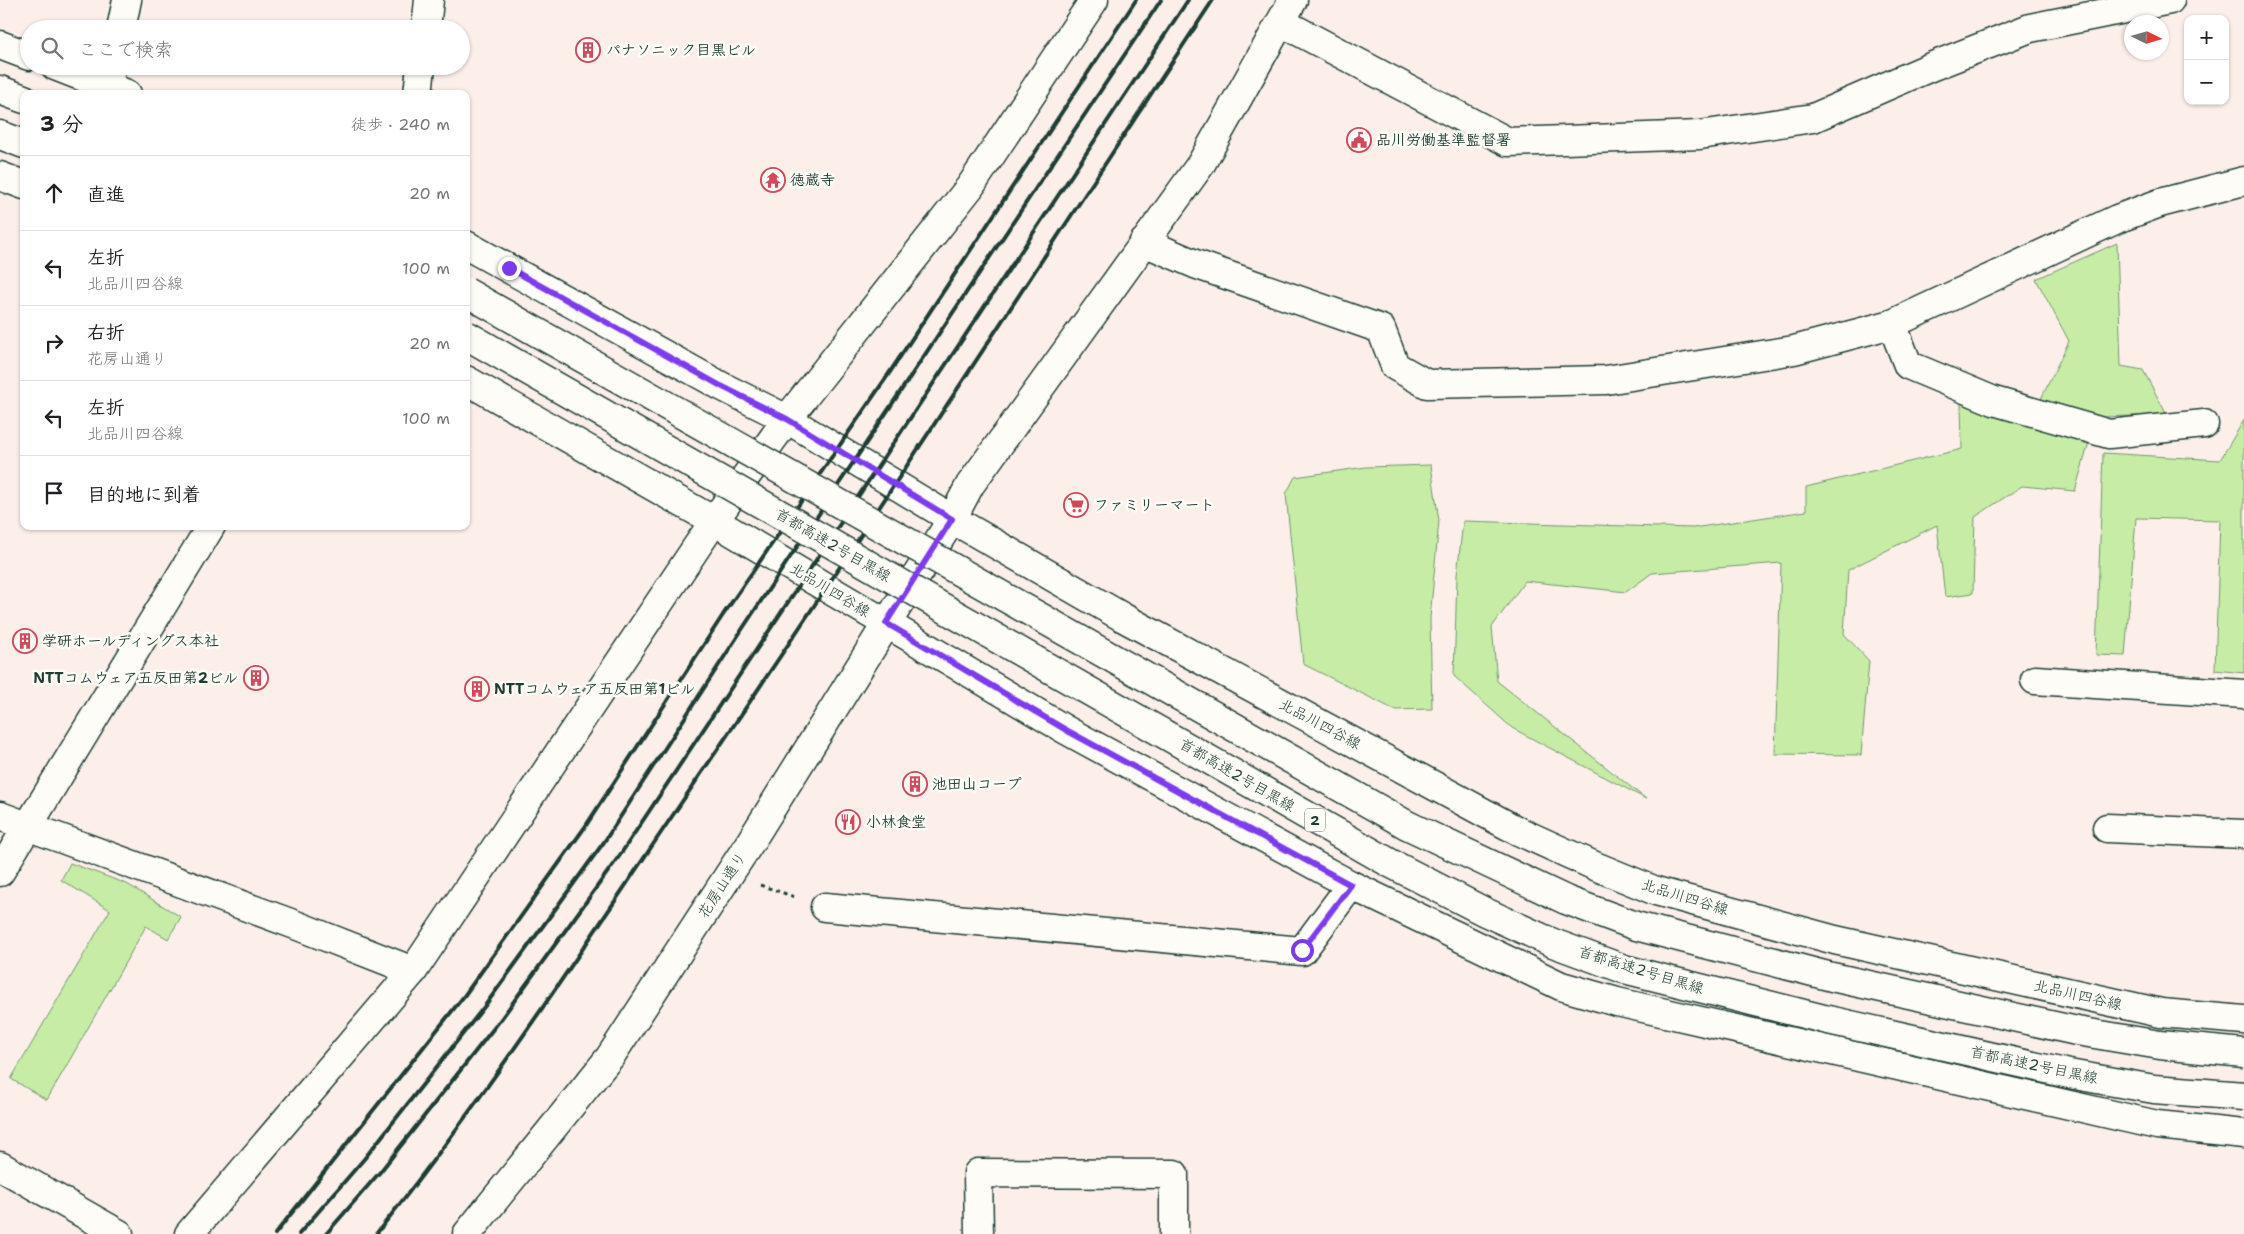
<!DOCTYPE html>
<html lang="ja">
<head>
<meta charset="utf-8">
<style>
  :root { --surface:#fff; --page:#f6f6f6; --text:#202124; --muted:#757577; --line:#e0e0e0 }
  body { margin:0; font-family:"Shantell Sans","Klee One",sans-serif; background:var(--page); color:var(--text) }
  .controls { position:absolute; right:15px; top:15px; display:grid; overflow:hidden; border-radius:10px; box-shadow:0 1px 4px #0004 }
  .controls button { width:45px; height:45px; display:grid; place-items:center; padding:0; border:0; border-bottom:1px solid var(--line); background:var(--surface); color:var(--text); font:25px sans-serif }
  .compass { position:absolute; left:2124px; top:15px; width:45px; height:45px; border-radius:50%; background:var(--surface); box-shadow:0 1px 4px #0004; rotate:95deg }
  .stop { position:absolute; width:15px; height:15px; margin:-11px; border:4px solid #7c3aed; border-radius:50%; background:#fff }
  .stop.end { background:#7c3aed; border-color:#fff; box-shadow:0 1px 5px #0008 }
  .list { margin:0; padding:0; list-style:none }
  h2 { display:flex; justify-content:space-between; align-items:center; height:65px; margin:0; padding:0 20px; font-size:21px }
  h2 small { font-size:16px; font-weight:400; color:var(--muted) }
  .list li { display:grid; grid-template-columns:32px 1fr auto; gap:15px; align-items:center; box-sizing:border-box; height:75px; padding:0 20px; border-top:1px solid var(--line) }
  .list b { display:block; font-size:19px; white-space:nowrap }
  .list p { margin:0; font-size:16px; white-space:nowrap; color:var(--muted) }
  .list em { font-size:16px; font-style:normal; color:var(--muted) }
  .icon { flex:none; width:28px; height:28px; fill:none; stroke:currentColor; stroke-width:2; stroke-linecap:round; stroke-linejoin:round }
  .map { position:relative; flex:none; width:2244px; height:1234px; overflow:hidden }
  .search { position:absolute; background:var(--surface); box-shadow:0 1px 4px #0004; left:20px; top:20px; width:450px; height:55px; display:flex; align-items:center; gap:12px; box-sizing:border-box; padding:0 18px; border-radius:28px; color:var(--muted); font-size:19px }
  .panel { position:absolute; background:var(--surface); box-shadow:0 1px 4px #0004; left:20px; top:90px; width:450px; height:440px; border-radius:10px }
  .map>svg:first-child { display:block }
  .green { fill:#c7eca6; stroke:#73946d }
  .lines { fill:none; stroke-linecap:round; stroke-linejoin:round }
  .minor-casing { stroke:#1f3d34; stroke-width:31 }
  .major-casing { stroke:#1f3d34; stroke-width:31 }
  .highway-casing { stroke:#1f3d34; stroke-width:31 }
  .path { stroke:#1f3d34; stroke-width:3; stroke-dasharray:4 4; stroke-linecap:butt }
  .minor { stroke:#fdfcf7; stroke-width:28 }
  .major { stroke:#fdfcf7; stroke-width:28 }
  .highway { stroke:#fdfcf7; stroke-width:28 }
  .rail { stroke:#1f3d34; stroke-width:4 }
  .highway-bridge-casing { stroke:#1f3d34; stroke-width:31; stroke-linecap:butt }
  .highway-bridge { stroke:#fdfcf7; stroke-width:28 }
  .route { stroke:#7c3aed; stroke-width:6 }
  .labels { text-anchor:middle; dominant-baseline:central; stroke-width:5; stroke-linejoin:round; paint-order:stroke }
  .shield { fill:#fdfcf7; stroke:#62766e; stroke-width:1 }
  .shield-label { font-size:14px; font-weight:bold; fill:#1f3d34 }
  .poi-label { font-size:15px; font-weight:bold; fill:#1f3d34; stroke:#fdfcf7; text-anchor:start }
  .street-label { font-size:15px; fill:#1f3d34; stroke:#fdfcf7 }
</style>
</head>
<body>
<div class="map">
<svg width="2244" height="1234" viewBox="0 0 2244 1234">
  <rect width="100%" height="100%" fill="#fcefea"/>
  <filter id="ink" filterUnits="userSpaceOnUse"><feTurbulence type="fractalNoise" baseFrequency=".02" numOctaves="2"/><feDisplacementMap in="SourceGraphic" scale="10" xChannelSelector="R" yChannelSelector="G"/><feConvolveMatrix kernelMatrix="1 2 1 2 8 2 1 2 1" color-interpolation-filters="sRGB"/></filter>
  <g filter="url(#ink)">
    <g class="green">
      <path d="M2117 243 2121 366 2143 370 2167 415 2098 417 2040 401 2069 341 2036 279Z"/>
      <path d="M1961 403 2090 439 2075 491 2022 486 1975 517 1973 593 1945 597 1937 525 1848 570 1844 634 1869 661 1861 755 1775 754 1781 563 1652 573 1626 592 1525 581 1492 627 1497 681 1646 799 1512 728 1454 676 1457 575 1463 521 1693 528 1806 511V487L1962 449Z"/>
      <path d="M2244 420V673L2215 670 2220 520 2136 518 2125 656 2096 655 2103 453 2220 460Z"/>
      <path d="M1431 465 1439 521 1430 618 1432 709 1395 710 1303 664 1286 494 1295 477 1366 467Z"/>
      <path d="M70 863 127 884 181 917 168 939 146 926 47 1100 11 1079 110 910 61 880Z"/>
    </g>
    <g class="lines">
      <defs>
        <g id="minor">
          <path d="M1281 22 1508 142 1700 135 1813 118 1933 66 2030 28 2170 0"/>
          <path d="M121 29 127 0"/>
          <path d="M426 29 429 0"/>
          <path d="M107 86 112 66"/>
          <path d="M418 94 421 66"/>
          <path d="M1144 242 1195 264 1381 329 1395 366 1427 384 1606 380 1794 350 1892 324 2117 219 2160 203 2244 181"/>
          <path d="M1892 324 1908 365 1994 401 2109 434 2204 424"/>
          <path d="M2035 680 2244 694"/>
          <path d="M0 816 293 924 413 971"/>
          <path d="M2107 828 2244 834"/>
          <path d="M0 872 211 526"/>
          <path d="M825 907 1302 951 1351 885"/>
          <path d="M0 1166 119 1234"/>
          <path d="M189 1234 413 971 714 521 787 419 970 187 1094 0"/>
          <path d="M467 1234 610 1057 751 841 952 519 970 485 1201 164 1293 0"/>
          <path d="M979 1234 978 1173 1174 1174V1234"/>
        </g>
        <g id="major">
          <path d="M0 45 29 56"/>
          <path d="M55 66 127 94"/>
          <path d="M0 176 24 185"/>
          <path d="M466 245 721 386 787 419 952 519 1124 618 1516 830 1595 866 1656 891 1835 940 2161 1013 2244 1020"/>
          <path d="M466 380 714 521 1066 730 1351 885 1561 986 1617 1002 2157 1125 2244 1134"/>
        </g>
        <g id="highway">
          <path d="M0 90 24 99"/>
          <path d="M0 135 24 144"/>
        </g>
      </defs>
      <use href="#minor" class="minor-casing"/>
      <use href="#major" class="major-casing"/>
      <use href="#highway" class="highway-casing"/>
      <path class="path" d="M760 885 795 897"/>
      <use href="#minor" class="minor"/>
      <use href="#major" class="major"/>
      <use href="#highway" class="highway"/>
      <g class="rail">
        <path d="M275 1234 464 996 585 827 723 615 888 375 1136 0"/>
        <path d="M299 1234 364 1159 484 1007 604 842 743 628 1161 0"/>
        <path d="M326 1234 380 1172 501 1019 620 855 1188 0"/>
        <path d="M376 1234C484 1100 578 955 675 812 858 544 1034 271 1213 0"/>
      </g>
      <defs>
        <g id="highway-bridge">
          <path d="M466 292 1407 825 1566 900 1636 926 1832 977 2077 1031 2160 1045 2244 1053"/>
          <path d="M466 335 1390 863 1485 912 1553 943 1624 969 1824 1019 2069 1074 2154 1089 2244 1096"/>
        </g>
      </defs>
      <use href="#highway-bridge" class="highway-bridge-casing"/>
      <use href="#highway-bridge" class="highway-bridge"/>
    </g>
  </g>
  <g class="lines" filter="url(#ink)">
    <path class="route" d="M509 268 721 386 787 419 952 519 886 623 1066 730 1351 885 1302 950"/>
  </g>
  <defs>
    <symbol id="building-ring" viewBox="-11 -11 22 22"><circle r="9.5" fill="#fdfcf7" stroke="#d1495b" stroke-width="1.5"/><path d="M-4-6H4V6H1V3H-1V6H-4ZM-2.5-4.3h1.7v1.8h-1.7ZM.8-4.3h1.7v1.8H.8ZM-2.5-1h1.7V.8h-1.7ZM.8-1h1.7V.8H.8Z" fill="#d1495b"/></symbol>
    <symbol id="civic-ring" viewBox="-11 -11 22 22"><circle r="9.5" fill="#fdfcf7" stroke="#d1495b" stroke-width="1.5"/><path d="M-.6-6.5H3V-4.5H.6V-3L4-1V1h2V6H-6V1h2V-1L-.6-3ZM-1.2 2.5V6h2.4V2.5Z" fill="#d1495b"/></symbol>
    <symbol id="temple-ring" viewBox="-11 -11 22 22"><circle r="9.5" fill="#fdfcf7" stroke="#d1495b" stroke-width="1.5"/><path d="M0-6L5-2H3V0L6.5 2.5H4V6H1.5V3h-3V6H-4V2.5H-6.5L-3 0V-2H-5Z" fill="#d1495b"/></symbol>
    <symbol id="supermarket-ring" viewBox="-11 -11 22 22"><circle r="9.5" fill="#fdfcf7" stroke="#d1495b" stroke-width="1.5"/><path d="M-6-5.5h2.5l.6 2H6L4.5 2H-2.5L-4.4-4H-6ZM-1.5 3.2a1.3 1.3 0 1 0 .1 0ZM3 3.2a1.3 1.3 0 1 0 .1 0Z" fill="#d1495b"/></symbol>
    <symbol id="restaurant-ring" viewBox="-11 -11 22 22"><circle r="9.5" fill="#fdfcf7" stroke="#d1495b" stroke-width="1.5"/><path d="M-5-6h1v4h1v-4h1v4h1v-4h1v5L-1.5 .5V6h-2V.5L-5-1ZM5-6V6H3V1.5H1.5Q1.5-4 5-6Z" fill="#d1495b"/></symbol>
  </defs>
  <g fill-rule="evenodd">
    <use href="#building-ring" x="574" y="36" width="28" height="28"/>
    <use href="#civic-ring" x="1345" y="126" width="28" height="28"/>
    <use href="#temple-ring" x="759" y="166" width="28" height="28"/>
    <use href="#supermarket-ring" x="1062" y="491" width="28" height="28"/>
    <use href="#building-ring" x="11" y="627" width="28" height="28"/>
    <use href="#building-ring" x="242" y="664" width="28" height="28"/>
    <use href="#building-ring" x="463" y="675" width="28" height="28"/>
    <use href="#building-ring" x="901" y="770" width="28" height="28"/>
    <use href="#restaurant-ring" x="834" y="808" width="28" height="28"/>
  </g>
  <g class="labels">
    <rect class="shield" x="1305" y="808.5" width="20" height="23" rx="4"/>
    <g class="shield-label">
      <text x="1315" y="820">2</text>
    </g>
    <g class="poi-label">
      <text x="606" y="50">パナソニック目黒ビル</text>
      <text x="1376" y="140">品川労働基準監督署</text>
      <text x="790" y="180">徳蔵寺</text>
      <text x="1094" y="505">ファミリーマート</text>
      <text x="42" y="641">学研ホールディングス本社</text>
      <text x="238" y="678" text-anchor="end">NTTコムウェア五反田第2ビル</text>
      <text x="494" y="689">NTTコムウェア五反田第1ビル</text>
      <text x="932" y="784">池田山コープ</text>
      <text x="866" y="822">小林食堂</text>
    </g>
    <g class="street-label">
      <text transform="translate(833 545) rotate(30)">首都高速2号目黒線</text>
      <text transform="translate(830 590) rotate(31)">北品川四谷線</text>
      <text transform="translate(1320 724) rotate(28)">北品川四谷線</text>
      <text transform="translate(1237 775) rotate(30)">首都高速2号目黒線</text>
      <text transform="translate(722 885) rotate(-57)">花房山通り</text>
      <text transform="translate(1685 897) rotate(17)">北品川四谷線</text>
      <text transform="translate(1641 970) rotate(17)">首都高速2号目黒線</text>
      <text transform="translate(2078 995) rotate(13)">北品川四谷線</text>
      <text transform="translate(2034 1065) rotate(12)">首都高速2号目黒線</text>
    </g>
  </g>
</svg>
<div class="controls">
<button>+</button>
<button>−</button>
</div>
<svg class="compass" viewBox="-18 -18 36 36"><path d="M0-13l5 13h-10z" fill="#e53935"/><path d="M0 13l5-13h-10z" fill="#757577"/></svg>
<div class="stop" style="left:1302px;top:950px"></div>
<div class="stop end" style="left:509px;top:268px"></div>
<div class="search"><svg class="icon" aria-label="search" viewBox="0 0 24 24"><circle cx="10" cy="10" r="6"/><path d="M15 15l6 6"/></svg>ここで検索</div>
<section class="panel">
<h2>3 分<small>徒歩 · 240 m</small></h2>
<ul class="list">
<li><svg class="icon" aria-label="ahead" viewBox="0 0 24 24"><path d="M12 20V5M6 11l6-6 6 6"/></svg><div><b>直進</b></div><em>20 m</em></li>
<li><svg class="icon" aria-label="left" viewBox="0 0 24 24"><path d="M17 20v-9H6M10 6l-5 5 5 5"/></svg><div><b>左折</b><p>北品川四谷線</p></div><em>100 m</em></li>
<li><svg class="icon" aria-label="right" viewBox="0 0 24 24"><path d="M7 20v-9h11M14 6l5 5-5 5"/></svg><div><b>右折</b><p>花房山通り</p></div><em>20 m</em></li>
<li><svg class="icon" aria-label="left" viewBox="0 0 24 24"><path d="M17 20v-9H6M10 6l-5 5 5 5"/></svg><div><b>左折</b><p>北品川四谷線</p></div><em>100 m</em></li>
<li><svg class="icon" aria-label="arrive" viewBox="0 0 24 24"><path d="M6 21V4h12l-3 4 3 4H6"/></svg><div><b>目的地に到着</b></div></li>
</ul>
</section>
</div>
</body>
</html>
